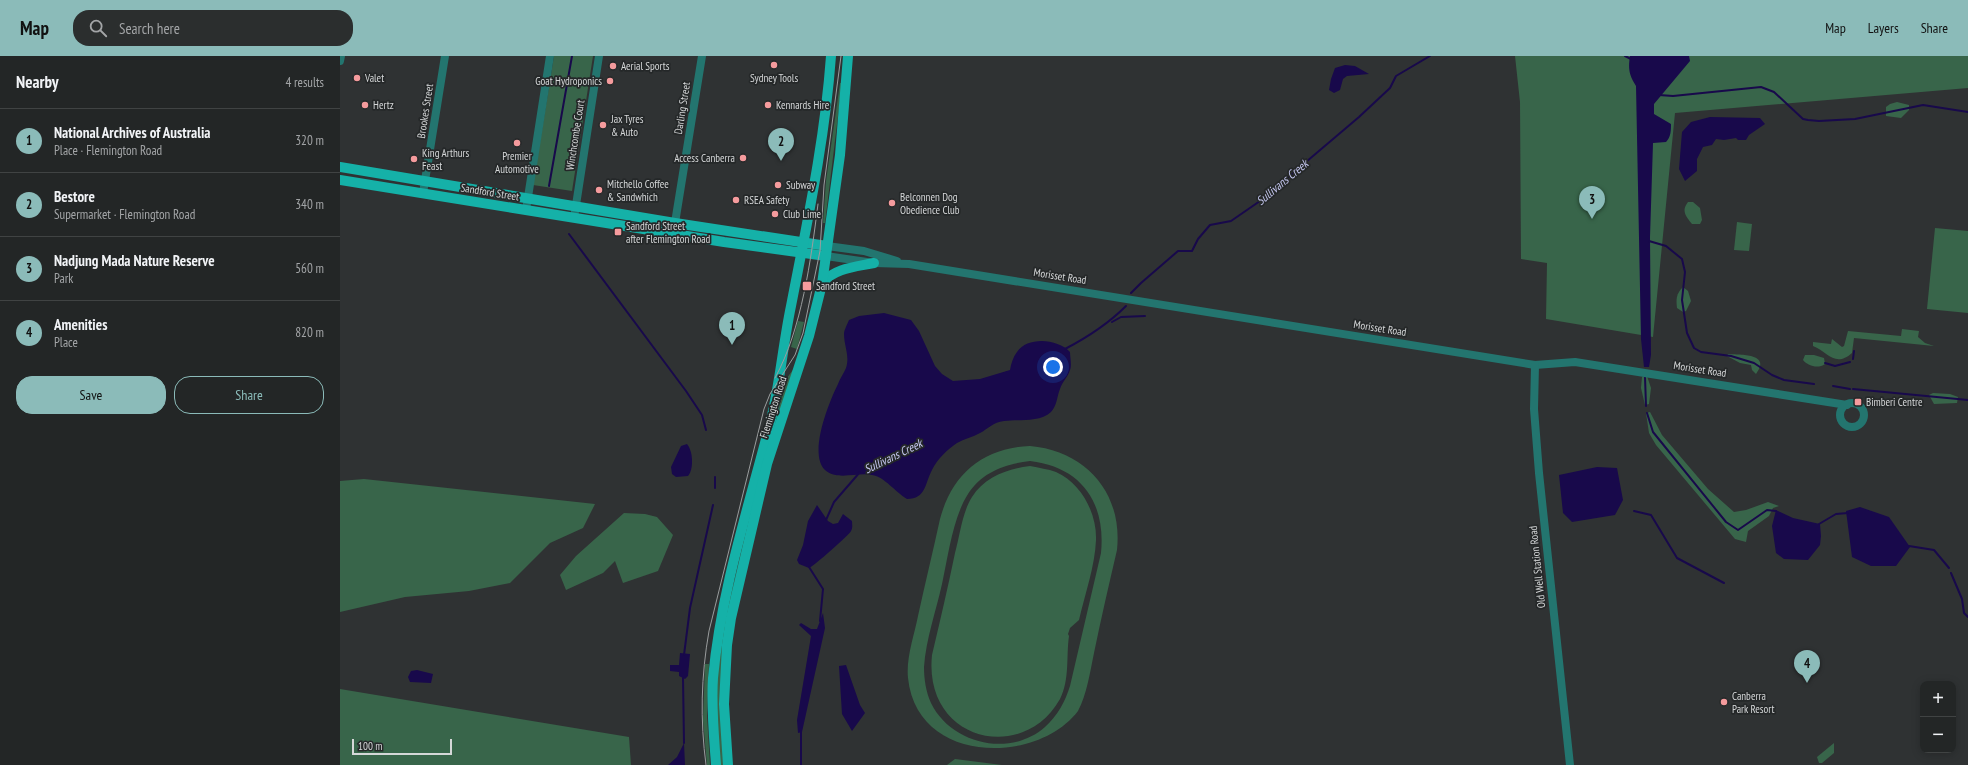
<!DOCTYPE html>
<html lang="en">
<head>
<meta charset="utf-8">
<style>
  :root { --surface:#232626; --page:#2b2e2e; --text:#f1f3f6; --muted:#a3a5a7; --line:#404343; --accent:#8bbbb9 }
  body { margin:0; font-family:"PT Sans Narrow",sans-serif; background:var(--page); color:var(--text) }
  .controls { position:absolute; right:12px; bottom:12px; display:grid; overflow:hidden; border-radius:8px; box-shadow:0 2px 10px #0003 }
  .controls button { width:36px; height:36px; display:grid; place-items:center; padding:0; border:0; border-bottom:1px solid var(--line); background:var(--surface); color:var(--text); font:20px sans-serif }
  .scale { position:absolute; left:12px; bottom:10px; width:100px; box-sizing:border-box; padding-left:4px; border:2px solid #d5d7d8; border-top:0; font-size:11px; line-height:14px; white-space:nowrap; color:#d5d7d8; -webkit-text-stroke:3px #252829; paint-order:stroke }
  .you { position:absolute; left:713px; top:311px; width:14px; height:14px; margin:-10px; border:3px solid #fff; border-radius:50%; background:#1a73e8; box-shadow:0 0 0 6px #1a73e833 }
  .badge { display:grid; place-items:center; width:26px; height:26px; border-radius:50%; background:var(--accent); color:#111; font-size:13px; font-weight:700 }
  .pin { position:absolute; translate:-50% -33px; filter:drop-shadow(0 1px 2px #0008) }
  .pin::after { content:''; position:absolute; top:21px; width:14px; height:12px; background:inherit; clip-path:polygon(0 0,100% 0,50% 100%) }
  .list { margin:0; padding:0; list-style:none }
  h2 { display:flex; justify-content:space-between; align-items:center; height:52px; margin:0; padding:0 16px; font-size:17px }
  h2 small { font-size:13px; font-weight:400; color:var(--muted) }
  .list li { display:grid; grid-template-columns:26px 1fr auto; gap:12px; align-items:center; box-sizing:border-box; height:64px; padding:0 16px; border-top:1px solid var(--line) }
  .list b { display:block; font-size:15px; white-space:nowrap }
  .list p { margin:0; font-size:13px; white-space:nowrap; color:var(--muted) }
  .list em { font-size:13px; font-style:normal; color:var(--muted) }
  .actions { display:flex; gap:8px; padding:12px 16px }
  .actions a { flex:1; padding:9px 0; border:1px solid var(--accent); border-radius:16px; text-align:center; font-size:14px; color:var(--accent) }
  .actions .main { background:var(--accent); color:#111 }
  .icon { flex:none; width:22px; height:22px; fill:none; stroke:currentColor; stroke-width:2; stroke-linecap:round; stroke-linejoin:round }
  .map { position:relative; flex:none; width:1628px; height:709px; overflow:hidden }
  header { display:flex; align-items:center; gap:24px; box-sizing:border-box; height:56px; padding:0 20px; background:var(--accent); color:#111 }
  header strong { font-size:19px }
  nav { display:flex; gap:22px; margin-inline-start:auto; font-size:14px }
  .search { width:280px; height:36px; background:var(--page); display:flex; align-items:center; gap:10px; box-sizing:border-box; padding:0 14px; border-radius:16px; color:var(--muted); font-size:15px }
  main { display:flex }
  aside { flex:1; background:var(--surface) }
  .map>svg:first-child { display:block }
  .green { fill:#38654a; fill-rule:evenodd }
  .water { fill:#18094b }
  .lines { fill:none; stroke-linecap:round; stroke-linejoin:round }
  .stream { stroke:#18094b; stroke-width:2 }
  .minor { stroke:#23756f; stroke-width:8 }
  .major { stroke:#15b1a8; stroke-width:10 }
  .tram { stroke:#9a9d9e; stroke-width:1 }
  .poi-dot { fill:#f59b9d; stroke:#252829; stroke-width:1.5 }
  .labels { text-anchor:middle; dominant-baseline:central; stroke-width:3.5; stroke-linejoin:round; paint-order:stroke }
  .poi-label { font-size:11px; fill:#d5d7d8; stroke:#252829; text-anchor:start }
  .street-label { font-size:11px; fill:#d5d7d8; stroke:#252829 }
  .water-label { font-size:12px; font-style:italic; fill:#c5c7f0; stroke:#252829 }
</style>
</head>
<body>
<header>
<strong>Map</strong>
<div class="search"><svg class="icon" aria-label="search" viewBox="0 0 24 24"><circle cx="10" cy="10" r="6"/><path d="M15 15l6 6"/></svg>Search here</div>
<nav><a>Map</a><a>Layers</a><a>Share</a></nav>
</header>
<main>
<aside>
<h2>Nearby<small>4 results</small></h2>
<ul class="list">
<li><span class="badge">1</span><div><b>National Archives of Australia</b><p>Place · Flemington Road</p></div><em>320 m</em></li>
<li><span class="badge">2</span><div><b>Bestore</b><p>Supermarket · Flemington Road</p></div><em>340 m</em></li>
<li><span class="badge">3</span><div><b>Nadjung Mada Nature Reserve</b><p>Park</p></div><em>560 m</em></li>
<li><span class="badge">4</span><div><b>Amenities</b><p>Place</p></div><em>820 m</em></li>
</ul>
<div class="actions"><a class="main">Save</a><a>Share</a></div>
</aside>
<div class="map">
<svg width="1628" height="709" viewBox="0 0 1628 709">
  <rect width="100%" height="100%" fill="#2f3233"/>
  <g class="green">
    <path d="M214 0H253L232 135 193 129Z"/>
    <path d="M1175 0H1628V32L1335 57 1313 281 1206 263 1207 207 1181 203 1180 46Z"/>
    <path d="M500 27H502L485 167H483L486 125Z"/>
    <path d="M1557 46 1569 49V54L1561 62 1546 60V51L1550 48Z"/>
    <path d="M1348 146H1353L1360 152 1362 164 1360 168H1352C1346 160 1341 155 1348 146Z"/>
    <path d="M1397 166 1412 168 1409 195 1394 194Z"/>
    <path d="M1595 172 1628 175V257L1587 253Z"/>
    <path d="M1343 231 1348 235 1351 245 1346 255 1343 256 1337 252C1336 243 1336 238 1343 231Z"/>
    <path d="M458 265 464 266 457 293 451 291Z"/>
    <path d="M1562 273 1579 275 1578 281 1585 287 1594 290 1514 282 1512 297C1495 312 1488 296 1473 290V286L1491 288 1492 283 1502 291 1504 290 1508 275 1561 280Z"/>
    <path d="M1388 298C1400 299 1432 297 1416 318L1412 314 1411 309 1400 307 1387 300Z"/>
    <path d="M1465 299H1474L1484 302 1485 308C1478 313 1468 310 1463 304Z"/>
    <path d="M455 311 394 528 385 709H380L377 668V620L385 563 442 325 444 326Z"/>
    <path d="M1307 320 1311 332 1309 348 1305 349 1301 332 1302 321Z"/>
    <path d="M1593 337 1610 338 1618 341 1617 347 1594 348 1589 339Z"/>
    <path d="M1310 356 1322 379 1368 433 1394 456 1406 454 1428 446 1439 450 1433 452 1429 460 1408 475 1406 486 1395 483 1316 389 1309 377 1306 357Z"/>
    <path d="M690 390C746 395 783 437 777 494 769 528 761 563 754 597 750 616 747 638 738 655 697 709 577 709 568 622 566 602 574 580 578 560 585 528 593 495 600 463 612 418 643 392 690 390ZM690 405C741 411 766 446 761 497L730 630C725 646 718 659 705 671 670 702 611 688 591 647 586 636 584 623 584 611 586 583 596 555 602 528 608 501 613 461 628 438 642 416 665 408 690 405Z"/>
    <path d="M690 410C699 412 708 413 716 416 741 427 757 457 756 484 755 510 745 538 739 564L730 572 728 578 729 580C726 601 730 623 720 643 683 709 583 685 592 599 600 565 608 531 615 497 620 479 622 457 632 441 645 421 667 413 690 410Z"/>
    <path d="M24 423 255 448 243 472 210 487 170 527 129 535 65 541 0 556V425Z"/>
    <path d="M284 457 305 458 317 461 333 479 318 515 283 527 275 505 263 517 226 534 220 519 236 500Z"/>
    <path d="M365 608H369L367 659 370 709H367L363 664Z"/>
    <path d="M0 633 289 681 291 709H0Z"/>
    <path d="M1494 687V697L1482 707H1479L1477 701Z"/>
    <path d="M615 703 662 709H607Z"/>
  </g>
  <g class="water">
    <path d="M1290 0H1349L1350 5 1314 48V58L1331 68C1331 74 1331 81 1326 86L1313 87 1310 181 1311 299 1309 311H1304L1301 283 1296 30C1289 19 1288 13 1290 0Z"/>
    <path d="M1005 9 1015 10 1029 18 1007 20 1003 23 1000 34 994 37 989 34 991 23 995 12Z"/>
    <path d="M1370 61 1420 62 1425 68 1409 79 1406 84H1398L1396 82 1384 84 1376 83 1372 89 1363 91 1357 103V115L1345 125 1339 113 1342 76 1351 66Z"/>
    <path d="M544 257 571 264 579 275 595 310 602 318 613 325 640 323 670 314C671 308 673 301 677 296 688 280 718 283 730 296 730 301 732 309 730 314 728 321 722 326 720 333 717 340 717 350 711 356 699 367 678 363 664 365 653 366 648 373 640 377 633 381 624 383 617 387 608 393 597 403 592 414 585 427 586 443 567 443 555 436 545 421 532 419 517 416 497 425 485 414 468 398 489 346 498 328 500 322 504 317 506 312 510 300 504 290 504 278 504 274 507 269 509 264L519 260Z"/>
    <path d="M347 388C353 395 354 413 348 420L336 421 332 418 331 411 341 390Z"/>
    <path d="M1257 411 1277 412 1283 444 1275 459 1232 466 1223 457 1219 419Z"/>
    <path d="M477 449 488 465 493 468 498 467 503 458 512 465C512 468 513 472 511 475 510 478 473 511 469 512L459 508 457 504 463 489 468 465Z"/>
    <path d="M1520 451 1549 461 1570 491 1556 510H1531L1512 501 1506 455Z"/>
    <path d="M1436 454 1453 462 1480 468 1481 480 1480 489 1468 504 1444 503 1436 497 1432 470Z"/>
    <path d="M483 557 485 572 462 676 458 677 457 664 471 580 459 569 461 567 471 573H477Z"/>
    <path d="M340 597 350 598 348 620 345 623 339 620V616L330 615V609H339Z"/>
    <path d="M506 609 520 649 525 657 512 675 502 658 499 610Z"/>
    <path d="M77 614 93 618 91 627 70 626 68 621 71 615Z"/>
    <path d="M344 687 345 709H328L337 701Z"/>
  </g>
  <g class="lines">
    <g class="stream">
      <path d="M1285 0 1291 3"/>
      <path d="M1319 39 1333 40 1421 31 1434 36 1463 63 1468 64 1479 65 1515 63 1583 49 1628 56"/>
      <path d="M209 130 232 0"/>
      <path d="M229 178 346 335 362 359 366 374"/>
      <path d="M1309 185 1326 190 1342 203 1345 216 1342 244 1347 277 1354 292 1361 296 1391 300 1414 307 1432 319 1444 324 1474 328"/>
      <path d="M791 237 801 227 838 195H852L858 183 870 169 891 165 920 145 1019 61 1050 32 1056 20 1090 0"/>
      <path d="M772 266 781 261 805 260"/>
      <path d="M725 293C748 281 767 269 786 250"/>
      <path d="M1513 303 1514 295"/>
      <path d="M1485 307 1495 310 1510 306"/>
      <path d="M1305 321 1306 350"/>
      <path d="M1493 330 1510 333"/>
      <path d="M1513 333 1628 344"/>
      <path d="M1307 357 1313 376 1386 466 1398 474 1427 454 1436 455"/>
      <path d="M375 432V421"/>
      <path d="M1294 455 1311 459 1337 502 1384 527"/>
      <path d="M486 464 494 446 520 416"/>
      <path d="M1479 468 1496 458 1508 457"/>
      <path d="M1569 490 1594 494 1609 512"/>
      <path d="M469 511 483 533 480 565"/>
      <path d="M1611 517 1622 543 1624 557 1628 561"/>
      <path d="M344 599 350 552 373 449"/>
      <path d="M343 622 344 687"/>
      <path d="M461 709V675"/>
    </g>
    <g class="minor">
      <path d="M0 5 1 0"/>
      <path d="M83 137 105 0"/>
      <path d="M186 154 210 0"/>
      <path d="M234 162 259 0"/>
      <path d="M334 173 362 0"/>
      <path d="M487 190 524 195 557 205"/>
      <path d="M486 200 534 207 569 208 1195 309 1235 306 1507 349"/>
      <path d="M1195 309 1194 353 1199 417 1230 709"/>
      <circle cx="1512" cy="359" r="12"/>
    </g>
    <g class="major">
      <path d="M0 111 335 167 487 190"/>
      <path d="M0 124 384 186 486 200"/>
      <path d="M482 227C495 212 515 211 534 207"/>
      <path d="M376 709C374 680 371 651 373 622 381 534 409 450 431 364 440 327 443 288 451 250 467 167 485 84 491 0"/>
      <path d="M388 709 384 648 387 589 391 562 427 408 469 280 482 228 500 99 508 0"/>
    </g>
    <g class="tram">
      <path d="M435 322C462 273 471 203 478 148"/>
      <path d="M366 709C360 664 361 620 369 575L424 353 430 338 455 299 463 277 480 195 484 129 501 0"/>
    </g>
  </g>
  <g class="poi-dot">
    <circle cx="434" cy="9" r="4"/>
    <circle cx="273" cy="10" r="4"/>
    <circle cx="17" cy="22" r="4"/>
    <circle cx="270" cy="25" r="4"/>
    <circle cx="25" cy="49" r="4"/>
    <circle cx="428" cy="49" r="4"/>
    <circle cx="263" cy="69" r="4"/>
    <circle cx="177" cy="87" r="4"/>
    <circle cx="403" cy="102" r="4"/>
    <circle cx="74" cy="103" r="4"/>
    <circle cx="438" cy="129" r="4"/>
    <circle cx="259" cy="134" r="4"/>
    <circle cx="396" cy="144" r="4"/>
    <circle cx="552" cy="147" r="4"/>
    <circle cx="435" cy="158" r="4"/>
    <rect x="274" y="172" width="8" height="8" rx="2"/>
    <rect x="462" y="225" width="10" height="10" rx="2"/>
    <rect x="1514" y="342" width="8" height="8" rx="2"/>
    <circle cx="1384" cy="646" r="4"/>
  </g>
  <g class="labels">
    <g class="poi-label">
      <text x="281" y="10">Aerial Sports</text>
      <text x="25" y="22">Valet</text>
      <text x="434" y="22" text-anchor="middle">Sydney Tools</text>
      <text x="262" y="25" text-anchor="end">Goat Hydroponics</text>
      <text x="33" y="49">Hertz</text>
      <text x="436" y="49">Kennards Hire</text>
      <text x="271" y="63">Jax Tyres<tspan x="271" dy="13">&amp; Auto</tspan></text>
      <text x="82" y="97">King Arthurs<tspan x="82" dy="13">Feast</tspan></text>
      <text x="177" y="100" text-anchor="middle">Premier<tspan x="177" dy="13">Automotive</tspan></text>
      <text x="395" y="102" text-anchor="end">Access Canberra</text>
      <text x="267" y="128">Mitchello Coffee<tspan x="267" dy="13">&amp; Sandwhich</tspan></text>
      <text x="446" y="129">Subway</text>
      <text x="560" y="141">Belconnen Dog<tspan x="560" dy="13">Obedience Club</tspan></text>
      <text x="404" y="144">RSEA Safety</text>
      <text x="443" y="158">Club Lime</text>
      <text x="286" y="170">Sandford Street<tspan x="286" dy="13">after Flemington Road</tspan></text>
      <text x="476" y="230">Sandford Street</text>
      <text x="1526" y="346">Bimberi Centre</text>
      <text x="1392" y="640">Canberra<tspan x="1392" dy="13">Park Resort</tspan></text>
    </g>
    <g class="street-label">
      <text transform="translate(342 52) rotate(-81)">Darling Street</text>
      <text transform="translate(85 55) rotate(-81)">Brookes Street</text>
      <text transform="translate(235 79) rotate(-81)">Winchcombe Court</text>
      <text transform="translate(150 136) rotate(9)">Sandford Street</text>
      <text transform="translate(720 220) rotate(9)">Morisset Road</text>
      <text transform="translate(1040 272) rotate(9)">Morisset Road</text>
      <text transform="translate(1360 313) rotate(9)">Morisset Road</text>
      <text transform="translate(433 351) rotate(-72)">Flemington Road</text>
      <text transform="translate(1197 511) rotate(-96)">Old Well Station Road</text>
    </g>
    <g class="water-label">
      <text transform="translate(942 126) rotate(-40)">Sullivans Creek</text>
      <text transform="translate(553 400) rotate(-26)">Sullivans Creek</text>
    </g>
  </g>
</svg>
<div class="controls">
<button>+</button>
<button>−</button>
</div>
<div class="scale">100 m</div>
<div class="you"></div>
<div class="pin badge" style="left:392px;top:289px">1</div>
<div class="pin badge" style="left:441px;top:105px">2</div>
<div class="pin badge" style="left:1252px;top:163px">3</div>
<div class="pin badge" style="left:1467px;top:627px">4</div>
</div>
</main>
</body>
</html>
